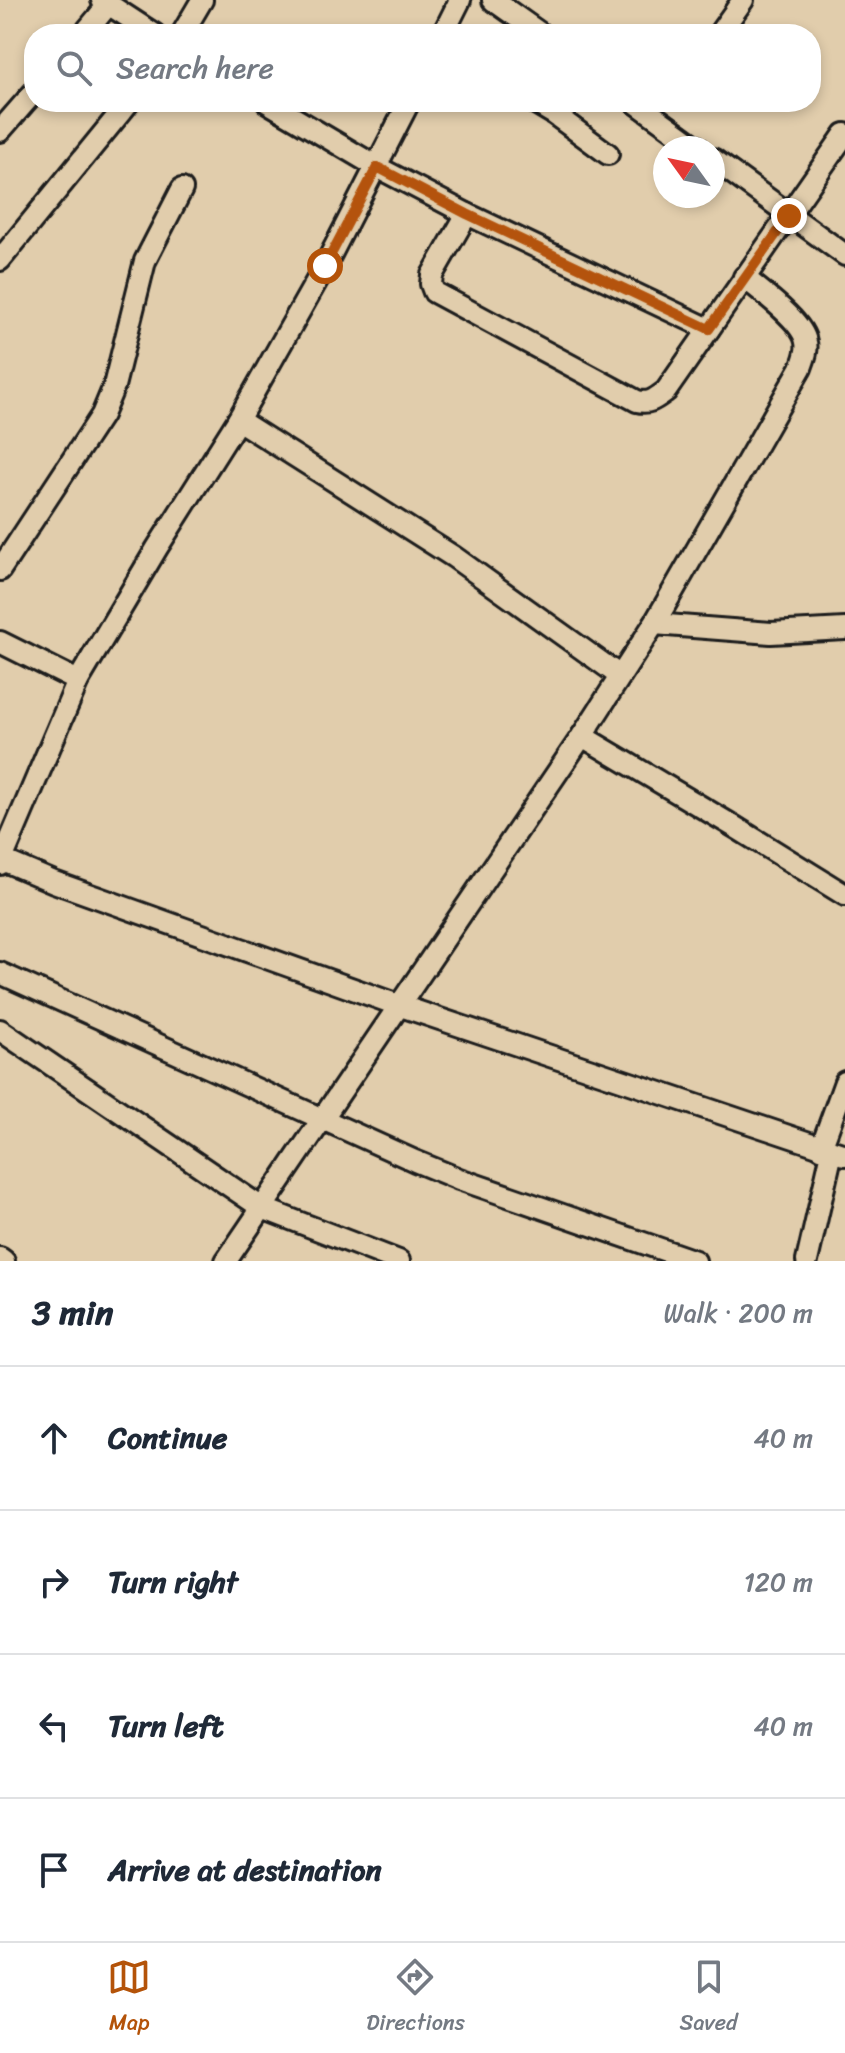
<!DOCTYPE html>
<html lang="en">
<head>
<meta charset="utf-8">
<style>
  :root { --surface:#fff; --page:#f6f6f7; --text:#1f2937; --muted:#747a83; --line:#e0e1e3; --accent:#b45309 }
  body { margin:0; font-family:Sriracha,sans-serif; background:var(--page); color:var(--text) }
  .compass { position:absolute; left:653px; top:136px; width:72px; height:72px; border-radius:50%; background:var(--surface); box-shadow:0 4px 12px #0003; rotate:303deg }
  .stop { position:absolute; width:24px; height:24px; margin:-18px; border:6px solid #b45309; border-radius:50%; background:#fff }
  .stop.end { background:#b45309; border-color:#fff; box-shadow:0 2px 8px #0008 }
  .list { margin:0; padding:0; list-style:none }
  h2 { display:flex; justify-content:space-between; align-items:center; height:104px; margin:0; padding:0 32px; font-size:34px }
  h2 small { font-size:26px; font-weight:400; color:var(--muted) }
  .list li { display:grid; grid-template-columns:52px 1fr auto; gap:24px; align-items:center; box-sizing:border-box; height:144px; padding:0 32px; border-top:2px solid var(--line) }
  .list b { display:block; font-size:30px; white-space:nowrap }
  .list em { font-size:26px; font-style:normal; color:var(--muted) }
  .icon { flex:none; width:44px; height:44px; fill:none; stroke:currentColor; stroke-width:2; stroke-linecap:round; stroke-linejoin:round }
  .map { position:relative; flex:none; width:845px; height:1261px; overflow:hidden }
  .search { position:absolute; background:var(--surface); box-shadow:0 4px 12px #0003; left:24px; right:24px; top:24px; height:88px; display:flex; align-items:center; gap:20px; box-sizing:border-box; padding:0 28px; border-radius:32px; color:var(--muted); font-size:30px }
  .sheet { height:680px; background:var(--surface) }
  nav { display:flex; justify-content:space-around; align-items:center; box-sizing:border-box; height:112px; border-top:2px solid var(--line); background:var(--surface); font-size:22px; color:var(--muted) }
  nav a { display:grid; justify-items:center; gap:4px }
  nav .on { color:var(--accent) }
  .map>svg:first-child { display:block }
  .lines { fill:none; stroke-linecap:round; stroke-linejoin:round }
  .minor-casing { stroke:#1c1c1c; stroke-width:26 }
  .minor { stroke:#e1cdac; stroke-width:20 }
  .route { stroke:#b45309; stroke-width:10 }
</style>
</head>
<body>
<div class="map">
<svg width="845" height="1261" viewBox="0 0 845 1261">
  <rect width="100%" height="100%" fill="#e1cdac"/>
  <filter id="ink" filterUnits="userSpaceOnUse"><feTurbulence type="fractalNoise" baseFrequency=".0125" numOctaves="2"/><feDisplacementMap in="SourceGraphic" scale="16" xChannelSelector="R" yChannelSelector="G"/><feConvolveMatrix kernelMatrix="1 2 1 2 8 2 1 2 1" color-interpolation-filters="sRGB"/></filter>
  <g filter="url(#ink)">
    <g class="lines">
      <defs>
        <g id="minor">
          <path d="M102 0 154 34"/>
          <path d="M493 0 541 34"/>
          <path d="M84 34 108 5"/>
          <path d="M182 34 202 0"/>
          <path d="M443 34 460 0"/>
          <path d="M719 34 743 0"/>
          <path d="M267 102 377 167 467 214 709 329"/>
          <path d="M534 102 554 114 608 154"/>
          <path d="M635 102 698 148"/>
          <path d="M0 131 34 92"/>
          <path d="M713 159 845 255"/>
          <path d="M467 214 432 275 431 284 434 292 637 401C650 404 655 399 666 391L845 134"/>
          <path d="M0 260 129 102"/>
          <path d="M238 420 454 557 620 676"/>
          <path d="M0 570 102 415 114 386 145 261 182 189"/>
          <path d="M654 624 771 633 845 629"/>
          <path d="M0 642 78 681"/>
          <path d="M582 736 735 827 845 895"/>
          <path d="M0 859 54 882 398 1005 845 1155"/>
          <path d="M0 864 78 681 157 548 238 420 325 266 409 102"/>
          <path d="M0 973 415 1161 459 1179 695 1261"/>
          <path d="M0 1030 262 1208 399 1261"/>
          <path d="M821 1148 845 1082"/>
          <path d="M0 1258 4 1261"/>
          <path d="M226 1261 582 736 654 624 801 368C804 359 808 351 806 342 803 321 760 291 744 277"/>
          <path d="M807 1261 832 1152"/>
        </g>
      </defs>
      <use href="#minor" class="minor-casing"/>
      <use href="#minor" class="minor"/>
    </g>
  </g>
  <g class="lines" filter="url(#ink)">
    <path class="route" d="M325 266 377 167 467 214 709 329 789 216"/>
  </g>
</svg>
<svg class="compass" viewBox="-18 -18 36 36"><path d="M0-13l5 13h-10z" fill="#e53935"/><path d="M0 13l5-13h-10z" fill="#747a83"/></svg>
<div class="stop" style="left:325px;top:266px"></div>
<div class="stop end" style="left:789px;top:216px"></div>
<div class="search"><svg class="icon" aria-label="search" viewBox="0 0 24 24"><circle cx="10" cy="10" r="6"/><path d="M15 15l6 6"/></svg>Search here</div>
</div>
<section class="sheet">
<h2>3 min<small>Walk · 200 m</small></h2>
<ul class="list">
<li><svg class="icon" aria-label="ahead" viewBox="0 0 24 24"><path d="M12 20V5M6 11l6-6 6 6"/></svg><div><b>Continue</b></div><em>40 m</em></li>
<li><svg class="icon" aria-label="right" viewBox="0 0 24 24"><path d="M7 20v-9h11M14 6l5 5-5 5"/></svg><div><b>Turn right</b></div><em>120 m</em></li>
<li><svg class="icon" aria-label="left" viewBox="0 0 24 24"><path d="M17 20v-9H6M10 6l-5 5 5 5"/></svg><div><b>Turn left</b></div><em>40 m</em></li>
<li><svg class="icon" aria-label="arrive" viewBox="0 0 24 24"><path d="M6 21V4h12l-3 4 3 4H6"/></svg><div><b>Arrive at destination</b></div></li>
</ul>
</section>
<nav>
<a class="on"><svg class="icon" aria-label="map" viewBox="0 0 24 24"><path d="M3 6l6-2 6 2 6-2v14l-6 2-6-2-6 2zM9 4v14M15 6v14"/></svg>Map</a>
<a><svg class="icon" aria-label="directions" viewBox="0 0 24 24"><path d="M12 3l9 9-9 9-9-9zM9 14v-3h6M13 9l2 2-2 2"/></svg>Directions</a>
<a><svg class="icon" aria-label="saved" viewBox="0 0 24 24"><path d="M7 4h10v16l-5-4-5 4z"/></svg>Saved</a>
</nav>
</body>
</html>
